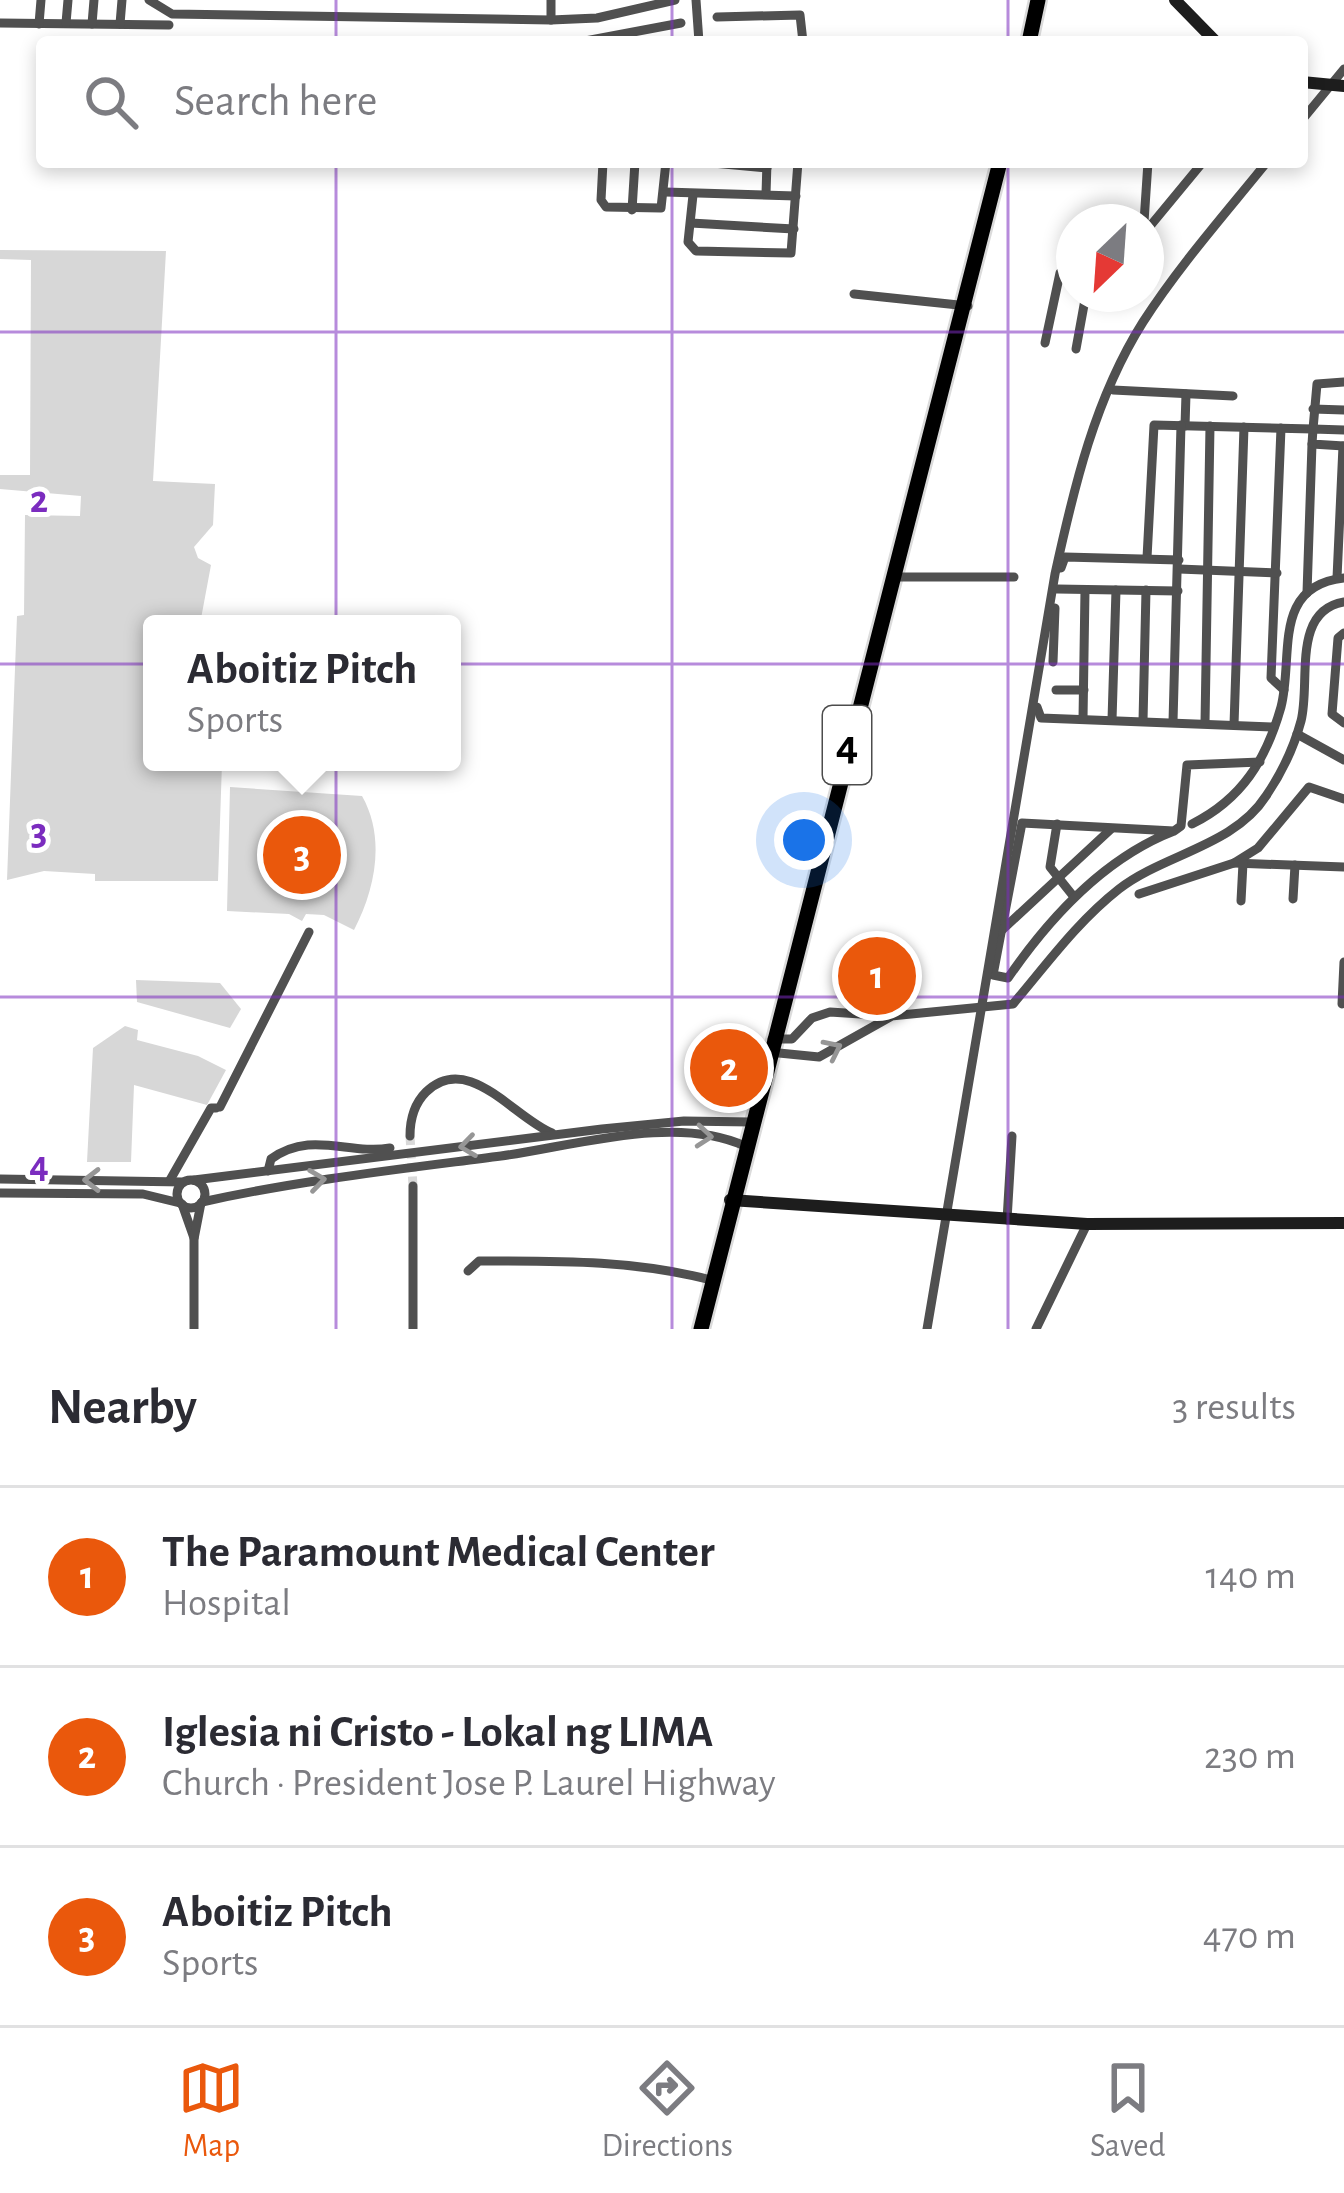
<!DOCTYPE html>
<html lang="en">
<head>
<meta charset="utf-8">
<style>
  :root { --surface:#fff; --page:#f2f2f3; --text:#2b2b33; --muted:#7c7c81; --line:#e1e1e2; --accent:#ea580c }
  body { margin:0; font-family:"Alegreya Sans",sans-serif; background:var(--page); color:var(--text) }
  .compass { position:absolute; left:1056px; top:204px; width:108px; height:108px; border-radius:50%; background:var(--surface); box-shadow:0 6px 18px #0003; rotate:205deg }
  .you { position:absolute; left:804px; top:840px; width:42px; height:42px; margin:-30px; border:9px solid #fff; border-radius:50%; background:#1a73e8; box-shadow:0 0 0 18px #1a73e833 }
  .badge { display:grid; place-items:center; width:78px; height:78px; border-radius:50%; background:var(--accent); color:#fff; font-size:39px; font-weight:700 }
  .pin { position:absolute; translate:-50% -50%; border:6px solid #fff; box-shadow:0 3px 12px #0006 }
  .popup { position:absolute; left:143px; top:615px; width:318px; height:156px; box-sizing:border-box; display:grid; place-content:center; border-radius:12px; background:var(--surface); filter:drop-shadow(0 3px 9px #0005); font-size:39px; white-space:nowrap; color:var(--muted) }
  .popup b { font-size:45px; color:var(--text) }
  .popup::after { content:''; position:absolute; left:50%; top:100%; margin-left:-24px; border:24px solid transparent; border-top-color:var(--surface) }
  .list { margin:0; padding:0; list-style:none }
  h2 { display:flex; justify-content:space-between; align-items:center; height:156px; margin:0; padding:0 48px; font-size:51px }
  h2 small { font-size:39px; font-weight:400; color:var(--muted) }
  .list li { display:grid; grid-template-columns:78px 1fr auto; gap:36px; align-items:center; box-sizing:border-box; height:180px; padding:0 48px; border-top:3px solid var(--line) }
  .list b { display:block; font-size:45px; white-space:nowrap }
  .list p { margin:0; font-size:39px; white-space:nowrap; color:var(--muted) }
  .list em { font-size:39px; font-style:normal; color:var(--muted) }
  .icon { flex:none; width:66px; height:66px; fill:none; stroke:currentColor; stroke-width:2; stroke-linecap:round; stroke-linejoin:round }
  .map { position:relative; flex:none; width:1344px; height:1329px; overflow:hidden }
  .search { position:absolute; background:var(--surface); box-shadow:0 6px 18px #0003; left:36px; right:36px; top:36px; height:132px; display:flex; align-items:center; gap:30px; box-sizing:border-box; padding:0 42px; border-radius:12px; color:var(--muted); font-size:45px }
  .sheet { height:696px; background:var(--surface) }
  nav { display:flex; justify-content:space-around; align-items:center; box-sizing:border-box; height:168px; border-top:3px solid var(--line); background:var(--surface); font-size:33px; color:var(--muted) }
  nav a { display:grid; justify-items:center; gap:6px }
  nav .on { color:var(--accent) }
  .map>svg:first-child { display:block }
  .green { fill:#d7d7d7 }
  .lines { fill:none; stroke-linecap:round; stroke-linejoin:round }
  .street-tunnel { stroke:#d9d9d9; stroke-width:9; stroke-dasharray:9 4.5; stroke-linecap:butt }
  .highway-casing { stroke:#dbdbdb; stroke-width:20 }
  .street { stroke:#505050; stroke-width:9 }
  .secondary { stroke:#1d1d1d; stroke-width:12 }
  .highway { stroke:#000; stroke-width:15 }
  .oneway { stroke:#969696 }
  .grid { fill:none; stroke:#7b2cbf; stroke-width:3; stroke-opacity:0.55 }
  .labels { text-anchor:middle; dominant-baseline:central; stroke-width:10; stroke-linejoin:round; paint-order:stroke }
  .shield { fill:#fff; stroke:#4c4c4c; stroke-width:3 }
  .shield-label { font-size:45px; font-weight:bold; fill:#000 }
  .grid-label { font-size:39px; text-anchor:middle; font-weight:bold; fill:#7b2cbf; stroke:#fff; stroke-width:10; stroke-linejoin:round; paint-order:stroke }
</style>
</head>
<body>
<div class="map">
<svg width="1344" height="1329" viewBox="0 0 1344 1329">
  <rect width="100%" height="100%" fill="#fff"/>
  <g class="green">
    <path d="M0 250 166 251 153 481 215 484 213 525 194 547 198 558 211 565 200 624H152V762L222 763 218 881H95V874L44 871 7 880 17 616 24 615 25 515 80 516 81 496 0 489V475H30L31 260 0 259Z"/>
    <path d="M230 787 362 796C386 838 375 890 354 930L324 915 306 914 302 921 289 914 227 911Z"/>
    <path d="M136 980 220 983 241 1009 230 1028 137 1002Z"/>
    <path d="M125 1026 138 1030 137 1040 198 1056 226 1070 207 1105 134 1085 131 1162H87L93 1048Z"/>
  </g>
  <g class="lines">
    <path class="street-tunnel" d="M410 1136 413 1186"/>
    <defs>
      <g id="highway">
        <path d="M1029 42 1038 0"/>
        <path d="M701 1329 1000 162"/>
      </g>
    </defs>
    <use href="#highway" class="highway-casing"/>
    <g class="street">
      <path d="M149 0 172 14 551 20 597 18 675 0"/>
      <path d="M696 0 699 42"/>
      <path d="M717 17 800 15 803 42"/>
      <path d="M551 20V0"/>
      <path d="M0 23 169 25"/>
      <path d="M66 23 68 0"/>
      <path d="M39 24 41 0"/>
      <path d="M92 24 94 0"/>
      <path d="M120 24 122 0"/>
      <path d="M580 42 681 23"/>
      <path d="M1302 120 1344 69"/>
      <path d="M603 162 601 200 606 207 661 208 666 162"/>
      <path d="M702 162 767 168"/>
      <path d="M665 192 796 196"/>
      <path d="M766 194 767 162"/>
      <path d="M693 195 688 242 696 251 791 253 798 162"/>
      <path d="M632 210 635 162"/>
      <path d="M1144 222 1148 162"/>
      <path d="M691 223 794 229"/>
      <path d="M1146 231 1203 162"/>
      <path d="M854 294 968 306"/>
      <path d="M1045 343 1060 273 1074 272"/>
      <path d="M1076 349 1086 294"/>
      <path d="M1113 390 1233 396"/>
      <path d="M1313 409 1344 410"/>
      <path d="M1185 426 1186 394"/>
      <path d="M1281 428 1271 678 1284 690"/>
      <path d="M1344 430 1313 429 1312 444 1344 446"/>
      <path d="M1147 558 1154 425 1313 429 1317 384 1344 382"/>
      <path d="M1061 568 1065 557 1179 560"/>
      <path d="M1179 569 1277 573"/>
      <path d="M894 577H1014"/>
      <path d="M1337 578 1343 446"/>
      <path d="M1057 589 1178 591"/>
      <path d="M1307 593 1312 444"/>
      <path d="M1344 633 1338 638 1332 714 1344 723"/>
      <path d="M1053 662 1055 608"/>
      <path d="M1056 690H1084"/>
      <path d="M1037 707 1041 718 1274 727"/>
      <path d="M1083 719 1085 590"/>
      <path d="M1112 720 1116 590"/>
      <path d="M1143 721 1146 590"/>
      <path d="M1173 722 1181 425"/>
      <path d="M1205 723 1210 426"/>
      <path d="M1234 725 1244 427"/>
      <path d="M1297 734 1344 760"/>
      <path d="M1057 824 1050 867 1074 897"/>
      <path d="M1192 824C1242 799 1266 760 1281 707 1294 657 1271 586 1344 578"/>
      <path d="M1174 831C1104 858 1050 917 1008 978L993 975 1022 823 1174 831 1181 826 1187 765 1260 762"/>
      <path d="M1234 863 1344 867"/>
      <path d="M1139 894 1234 863 1258 848 1309 787 1344 799"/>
      <path d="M1293 899 1295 865"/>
      <path d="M1241 901 1243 863"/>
      <path d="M1001 931 1111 829"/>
      <path d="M1342 1004 1344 962"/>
      <path d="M772 1039H792L812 1018 830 1012 891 1016 1013 1004C1047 964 1077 922 1119 889 1164 854 1234 846 1266 796 1281 774 1294 747 1301 721 1311 683 1291 611 1344 602"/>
      <path d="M769 1052 819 1057 890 1017"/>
      <path d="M220 1107 309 932"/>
      <path d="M410 1136C410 1120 413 1105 426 1092 468 1051 514 1118 552 1133"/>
      <path d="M268 1171 271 1159C311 1130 348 1155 390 1148"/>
      <path d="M0 1179 183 1182"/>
      <circle cx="191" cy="1194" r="14"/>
      <path d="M170 1180 211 1108H216"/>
      <path d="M194 1180 602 1129 684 1121 751 1122"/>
      <path d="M0 1193 143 1194 180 1203"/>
      <path d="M202 1202C301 1180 401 1169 501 1156 574 1146 675 1114 745 1146"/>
      <path d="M182 1204 194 1238"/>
      <path d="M1007 1220 1012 1136"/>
      <path d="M468 1271 479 1261C558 1261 634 1260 711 1280"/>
      <path d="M194 1329V1239L201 1203"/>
      <path d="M413 1329V1186"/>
      <path d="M927 1329 1055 574C1074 487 1095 398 1143 322 1179 266 1225 214 1267 162"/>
      <path d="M1036 1329 1087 1224"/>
    </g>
    <g class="secondary">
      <path d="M1175 0 1216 42"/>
      <path d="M1302 82 1344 86"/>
      <path d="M730 1200 1087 1224 1344 1223"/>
    </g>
    <use href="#highway" class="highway"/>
  </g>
  <defs><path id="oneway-chevron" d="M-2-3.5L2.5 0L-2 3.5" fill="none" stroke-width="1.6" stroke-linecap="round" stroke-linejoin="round" transform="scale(3)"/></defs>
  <g class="oneway">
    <use href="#oneway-chevron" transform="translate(833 1049) rotate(-26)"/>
    <use href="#oneway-chevron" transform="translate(704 1136) rotate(5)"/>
    <use href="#oneway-chevron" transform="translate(468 1146) rotate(172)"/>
    <use href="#oneway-chevron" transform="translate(92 1180) rotate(-180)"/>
    <use href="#oneway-chevron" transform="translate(317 1180) rotate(-8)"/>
  </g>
  <path class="grid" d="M336 0V42M672 0V42M1008 0V42M336 162V1329M672 162V1329M1008 162V1329M0 332H1344M0 664H1344M0 997H1344"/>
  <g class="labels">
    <rect class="shield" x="823" y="706" width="48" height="78" rx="9"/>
    <g class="shield-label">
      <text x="847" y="745">4</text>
    </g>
  </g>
  <g class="grid-label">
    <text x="39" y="512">2</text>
    <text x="39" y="844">3</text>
    <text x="39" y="1177">4</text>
  </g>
</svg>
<svg class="compass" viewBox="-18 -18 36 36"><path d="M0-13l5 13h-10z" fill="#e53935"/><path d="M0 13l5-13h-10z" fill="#7c7c81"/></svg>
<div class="you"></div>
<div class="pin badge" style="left:877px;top:976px">1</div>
<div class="pin badge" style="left:729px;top:1068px">2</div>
<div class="pin badge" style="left:302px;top:855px">3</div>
<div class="popup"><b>Aboitiz Pitch</b>Sports</div>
<div class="search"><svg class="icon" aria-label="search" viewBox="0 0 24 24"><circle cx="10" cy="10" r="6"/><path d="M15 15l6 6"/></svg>Search here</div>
</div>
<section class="sheet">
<h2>Nearby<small>3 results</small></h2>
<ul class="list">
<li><span class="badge">1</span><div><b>The Paramount Medical Center</b><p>Hospital</p></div><em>140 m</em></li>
<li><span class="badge">2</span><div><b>Iglesia ni Cristo - Lokal ng LIMA</b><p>Church · President Jose P. Laurel Highway</p></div><em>230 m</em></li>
<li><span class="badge">3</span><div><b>Aboitiz Pitch</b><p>Sports</p></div><em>470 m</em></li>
</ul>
</section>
<nav>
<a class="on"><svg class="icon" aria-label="map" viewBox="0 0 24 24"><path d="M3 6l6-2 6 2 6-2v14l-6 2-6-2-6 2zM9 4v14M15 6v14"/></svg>Map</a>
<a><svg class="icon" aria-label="directions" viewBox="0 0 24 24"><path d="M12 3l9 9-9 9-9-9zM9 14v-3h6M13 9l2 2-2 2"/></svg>Directions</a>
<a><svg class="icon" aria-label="saved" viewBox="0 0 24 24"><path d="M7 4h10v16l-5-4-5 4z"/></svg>Saved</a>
</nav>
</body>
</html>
